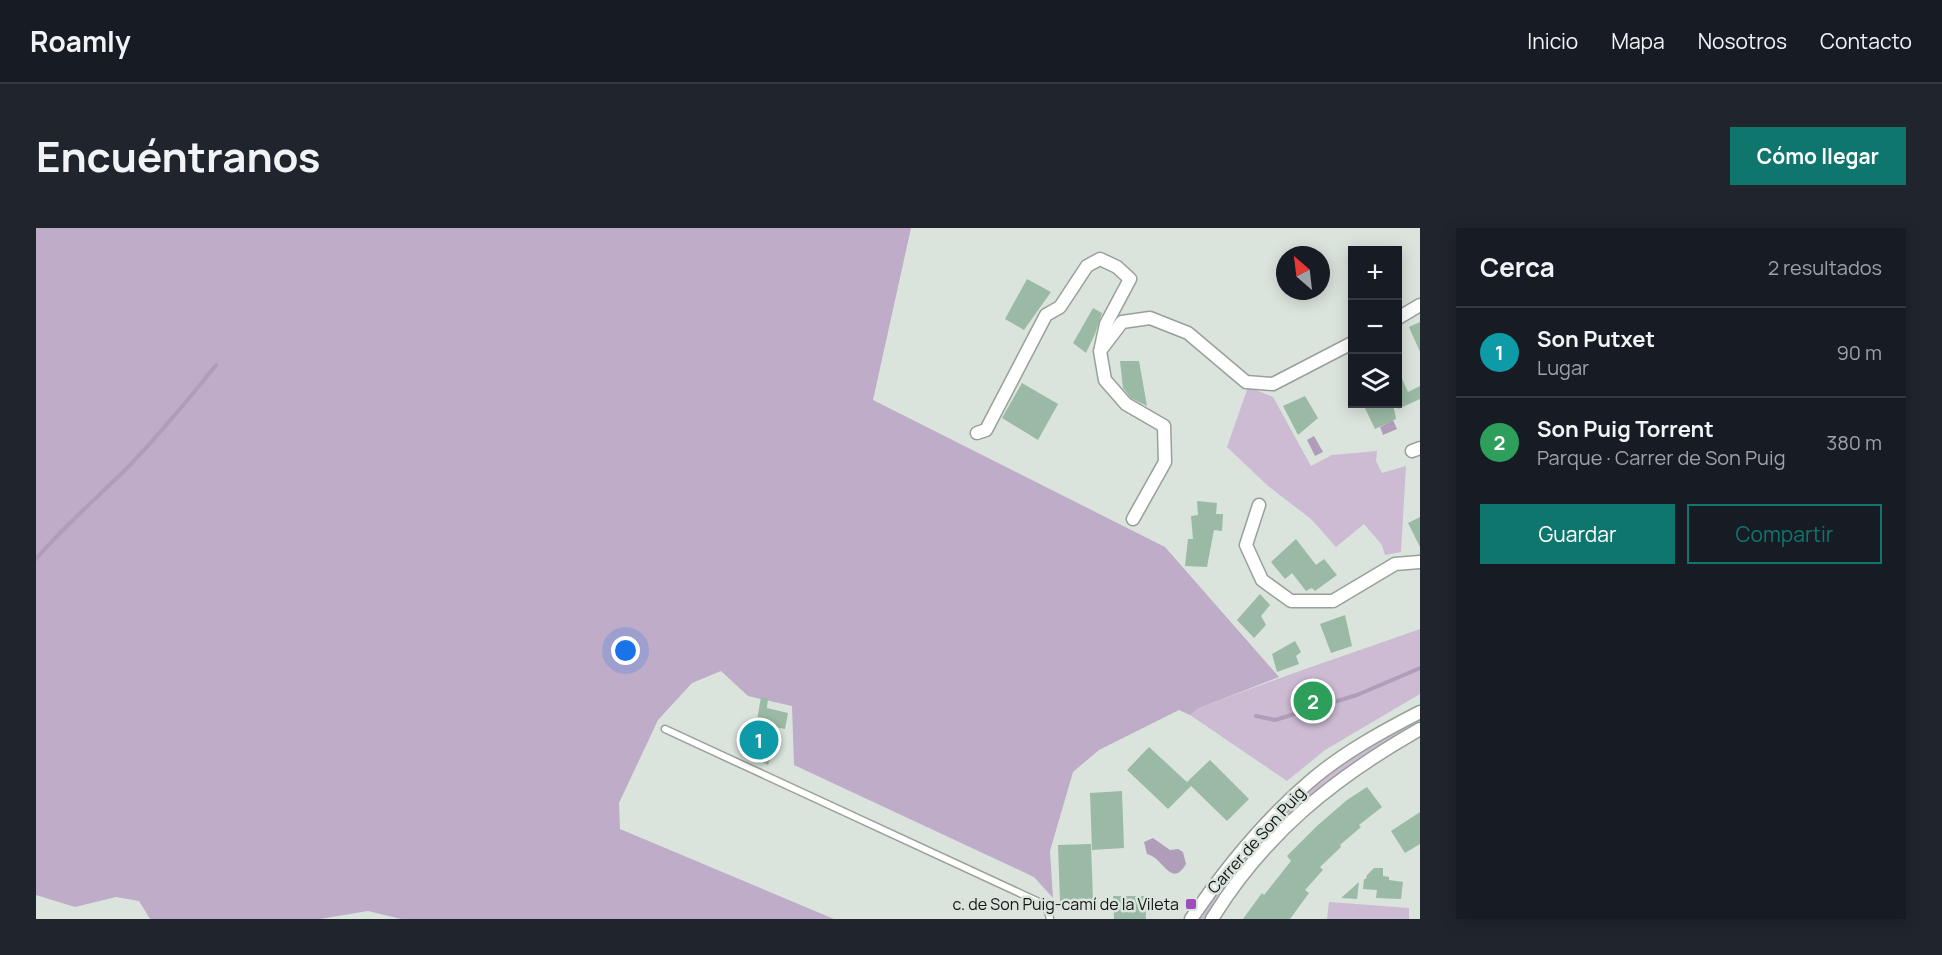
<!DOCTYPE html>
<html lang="es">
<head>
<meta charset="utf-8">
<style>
  :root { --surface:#171b24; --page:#20242c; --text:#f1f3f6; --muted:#9ea1a6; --line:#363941; --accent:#0f766e }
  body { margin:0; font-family:Manrope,sans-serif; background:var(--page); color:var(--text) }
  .controls { position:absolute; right:18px; top:18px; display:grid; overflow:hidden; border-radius:0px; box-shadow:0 3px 15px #0003 }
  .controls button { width:54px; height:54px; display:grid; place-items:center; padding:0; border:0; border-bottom:2px solid var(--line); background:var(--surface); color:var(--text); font:30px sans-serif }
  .compass { position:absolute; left:1240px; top:18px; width:54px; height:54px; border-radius:50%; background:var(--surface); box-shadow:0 3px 15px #0003; rotate:332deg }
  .you { position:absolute; left:590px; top:423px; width:21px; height:21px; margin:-15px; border:4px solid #fff; border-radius:50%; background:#1a73e8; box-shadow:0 0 0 9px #1a73e833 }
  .badge { display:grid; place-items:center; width:39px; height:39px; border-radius:50%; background:var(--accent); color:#fff; font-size:20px; font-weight:700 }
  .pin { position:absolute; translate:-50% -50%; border:3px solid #fff; box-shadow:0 2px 6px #0006 }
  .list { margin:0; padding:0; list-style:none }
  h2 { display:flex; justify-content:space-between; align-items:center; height:78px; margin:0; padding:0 24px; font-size:26px }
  h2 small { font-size:20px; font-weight:400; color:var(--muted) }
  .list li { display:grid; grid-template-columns:39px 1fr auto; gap:18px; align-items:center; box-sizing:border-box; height:90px; padding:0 24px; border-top:2px solid var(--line) }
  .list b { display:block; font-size:22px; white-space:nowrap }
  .list p { margin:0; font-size:20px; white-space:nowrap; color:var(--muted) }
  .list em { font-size:20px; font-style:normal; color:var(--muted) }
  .actions { display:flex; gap:12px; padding:18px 24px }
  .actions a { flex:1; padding:14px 0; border:2px solid var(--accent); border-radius:0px; text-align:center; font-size:21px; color:var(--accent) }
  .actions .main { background:var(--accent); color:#fff }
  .icon { flex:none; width:33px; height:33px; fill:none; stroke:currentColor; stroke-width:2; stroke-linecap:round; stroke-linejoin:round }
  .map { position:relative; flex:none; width:1384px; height:691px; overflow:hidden; border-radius:0px }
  header { display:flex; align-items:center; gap:36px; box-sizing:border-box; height:84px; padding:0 30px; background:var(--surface); border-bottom:2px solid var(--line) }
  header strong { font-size:28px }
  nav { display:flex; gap:33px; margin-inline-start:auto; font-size:21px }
  .intro { display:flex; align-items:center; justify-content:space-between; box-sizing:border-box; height:144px; padding:0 36px }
  h1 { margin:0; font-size:42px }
  .button { padding:15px 27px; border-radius:0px; background:var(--accent); color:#fff; font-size:21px; font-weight:700 }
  main { display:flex; gap:36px; padding:0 36px }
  aside { flex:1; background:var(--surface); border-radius:0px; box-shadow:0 3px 15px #0003 }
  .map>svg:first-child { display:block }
  .green { fill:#ccbbd3 }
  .forest { fill:#bfacc8 }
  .water { fill:#b09db9 }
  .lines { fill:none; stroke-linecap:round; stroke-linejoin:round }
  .stream { stroke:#b09db9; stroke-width:4 }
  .building { fill:#9abaa5 }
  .service-casing { stroke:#97a19a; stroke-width:9 }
  .minor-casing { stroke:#97a19a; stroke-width:15 }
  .service { stroke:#fff; stroke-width:6 }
  .minor { stroke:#fff; stroke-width:12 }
  .poi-dot { fill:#9d4dbd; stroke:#dae4dd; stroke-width:2 }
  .labels { text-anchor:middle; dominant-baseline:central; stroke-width:5; stroke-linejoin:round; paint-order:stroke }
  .street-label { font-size:16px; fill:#121513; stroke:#dae4dd }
  .poi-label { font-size:16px; fill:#121513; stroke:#dae4dd; text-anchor:end }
</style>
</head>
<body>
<header>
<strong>Roamly</strong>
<nav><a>Inicio</a><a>Mapa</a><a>Nosotros</a><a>Contacto</a></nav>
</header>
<div class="intro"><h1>Encuéntranos</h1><a class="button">Cómo llegar</a></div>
<main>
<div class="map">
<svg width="1384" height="691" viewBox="0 0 1384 691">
  <rect width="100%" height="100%" fill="#dae4dd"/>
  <g class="green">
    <path d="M1212 159 1237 169 1275 238 1296 227 1341 223 1340 233 1346 245 1370 238 1365 324 1349 327 1346 317 1328 296 1300 319 1275 291 1232 258 1191 219Z"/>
    <path d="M1384 401V466L1289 522 1251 553 1154 487 1163 480C1236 452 1310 427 1384 401Z"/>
    <path d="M1384 489V494C1296 542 1223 607 1168 691H1162C1199 634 1244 583 1298 542 1325 522 1355 506 1384 489Z"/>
    <path d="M1293 674 1373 680V691H1291Z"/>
  </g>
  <path class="forest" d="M0 0H875L837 172 1129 319 1243 449 1163 480 1154 487 1143 482 1063 522 1037 544 1014 623 1017 670 998 649 758 537 756 478 712 468 685 443 656 455 622 492 583 575 584 601 798 691H365L332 683 284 691H114L103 673 80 669 39 679 0 667Z"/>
  <g class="water">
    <path d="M1357 192 1361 201 1347 207 1344 199Z"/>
    <path d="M1278 208 1287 224 1279 228 1271 212Z"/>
    <path d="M1117 610 1134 622 1142 621 1147 624 1150 636C1135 661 1128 630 1111 626L1108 614Z"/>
  </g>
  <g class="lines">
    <g class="stream">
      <path d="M0 331C28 298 61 270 92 239 123 207 152 172 180 137"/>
      <path d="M1220 488 1239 492 1321 467 1384 440"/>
    </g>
  </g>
  <g class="building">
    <path d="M991 51 1015 64 988 102 969 91Z"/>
    <path d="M1057 80 1066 85 1059 106 1050 125 1037 115Z"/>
    <path d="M1384 94V124L1373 99Z"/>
    <path d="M1084 133H1103L1111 178 1095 170 1087 160Z"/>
    <path d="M1362 142 1372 164 1384 158V171L1362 181Z"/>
    <path d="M986 155 1022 176 1002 212 966 190Z"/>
    <path d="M1269 168 1282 190 1262 207 1247 178Z"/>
    <path d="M1327 176H1357L1360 191 1339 201Z"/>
    <path d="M1161 273 1181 275 1180 286H1187L1186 303 1178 302 1171 339 1149 338 1152 311H1157L1155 288 1162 287Z"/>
    <path d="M1384 289V319L1372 295Z"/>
    <path d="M1260 311 1280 337 1288 331 1301 347 1279 363 1276 360 1270 363 1256 345 1249 351 1235 334Z"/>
    <path d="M1224 366 1234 377 1225 388 1230 397 1218 410 1201 392Z"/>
    <path d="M1309 387 1316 418 1295 425 1284 396Z"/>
    <path d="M1259 413 1265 424 1260 428 1263 436 1241 444 1236 426Z"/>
    <path d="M725 469 732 470 731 480 752 485 749 501 730 497 728 524 735 528 732 537 715 527Z"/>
    <path d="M1113 519 1153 556 1151 554 1174 532 1213 571 1191 593 1155 558 1132 581 1091 542Z"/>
    <path d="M1331 559 1346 579 1323 597 1325 599 1304 617 1305 619 1284 639 1287 642 1269 662 1273 665 1254 691H1207L1226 665 1228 667 1255 633 1251 628 1282 597 1311 572Z"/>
    <path d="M1086 563 1088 620 1056 622 1054 565Z"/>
    <path d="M1384 584V616L1369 625 1355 603Z"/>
    <path d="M1055 616 1057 672 1024 673 1022 617Z"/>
    <path d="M1338 640H1347V648L1353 649V652L1367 654 1365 671 1340 670 1341 662 1327 661 1328 651H1330L1331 647Z"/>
    <path d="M1323 654 1321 671 1305 670Z"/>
    <path d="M1077 668H1109L1110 691H1078Z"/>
  </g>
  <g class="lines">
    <defs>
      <path id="service" d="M629 501 1003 674 1012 683 1014 691"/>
      <g id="minor">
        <path d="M1362 90 1384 77"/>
        <path d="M941 205 950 202 1010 87 1024 79 1051 38 1064 31 1081 39 1094 51 1070 96 1065 119"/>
        <path d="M1376 223 1384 220"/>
        <path d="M1223 277 1210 317 1226 352 1255 373H1297L1359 336 1384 334"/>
        <path d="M1097 291 1129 234 1128 198 1090 176 1069 152 1064 123 1086 94 1114 90 1152 105 1210 154 1237 156 1316 115"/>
        <path d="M1155 691C1188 642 1227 594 1272 555 1305 526 1345 504 1384 484"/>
        <path d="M1176 691C1228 606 1298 550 1384 501"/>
      </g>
    </defs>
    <use href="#service" class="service-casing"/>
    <use href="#minor" class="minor-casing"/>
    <use href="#service" class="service"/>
    <use href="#minor" class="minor"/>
  </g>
  <rect class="poi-dot" x="1149" y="670" width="12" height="12" rx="3"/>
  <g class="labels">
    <g class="street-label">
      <text transform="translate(1220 612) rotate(-48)">Carrer de Son Puig</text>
    </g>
    <g class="poi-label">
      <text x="1143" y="676">c. de Son Puig-camí de la Vileta</text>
    </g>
  </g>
</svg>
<div class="controls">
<button>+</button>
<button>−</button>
<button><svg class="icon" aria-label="layers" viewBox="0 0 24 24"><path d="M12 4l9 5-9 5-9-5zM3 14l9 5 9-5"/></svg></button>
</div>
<svg class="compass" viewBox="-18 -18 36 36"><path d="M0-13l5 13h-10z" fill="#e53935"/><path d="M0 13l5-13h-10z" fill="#9ea1a6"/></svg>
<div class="you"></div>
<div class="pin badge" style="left:723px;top:512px;background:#0f9aa8">1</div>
<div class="pin badge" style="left:1277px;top:473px;background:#2e9e5b">2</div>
</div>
<aside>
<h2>Cerca<small>2 resultados</small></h2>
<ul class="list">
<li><span class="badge" style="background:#0f9aa8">1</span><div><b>Son Putxet</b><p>Lugar</p></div><em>90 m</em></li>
<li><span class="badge" style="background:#2e9e5b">2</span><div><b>Son Puig Torrent</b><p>Parque · Carrer de Son Puig</p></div><em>380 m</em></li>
</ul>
<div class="actions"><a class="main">Guardar</a><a>Compartir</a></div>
</aside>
</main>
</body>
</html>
